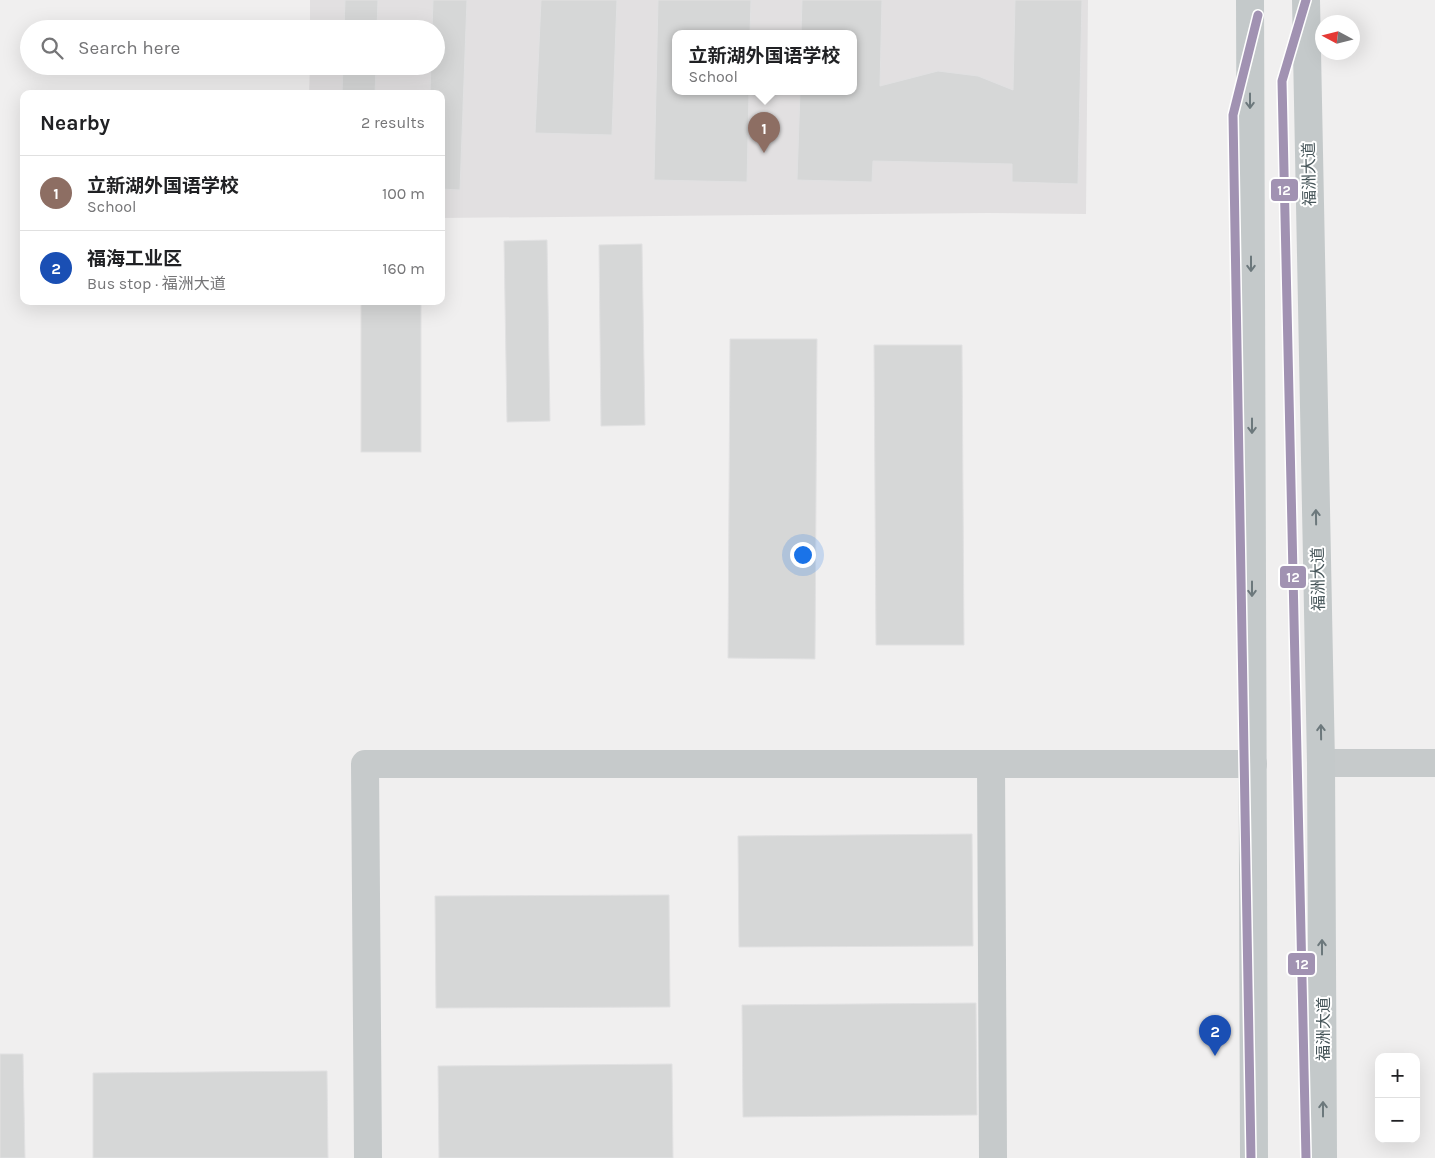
<!DOCTYPE html>
<html lang="en">
<head>
<meta charset="utf-8">
<style>
  :root { --surface:#fff; --page:#f6f6f6; --text:#202124; --muted:#757577; --line:#e0e0e0; --accent:#db2777 }
  body { margin:0; font-family:Karla,"Noto Sans SC",sans-serif; background:var(--page); color:var(--text) }
  .controls { position:absolute; right:15px; bottom:15px; display:grid; overflow:hidden; border-radius:10px; box-shadow:0 5px 20px #0002 }
  .controls button { width:45px; height:45px; display:grid; place-items:center; padding:0; border:0; border-bottom:1px solid var(--line); background:var(--surface); color:var(--text); font:25px sans-serif }
  .compass { position:absolute; left:1315px; top:15px; width:45px; height:45px; border-radius:50%; background:var(--surface); box-shadow:0 5px 20px #0002; rotate:277deg }
  .you { position:absolute; left:802px; top:554px; width:18px; height:18px; margin:-12px; border:4px solid #fff; border-radius:50%; background:#1a73e8; box-shadow:0 0 0 8px #1a73e833 }
  .badge { display:grid; place-items:center; width:32px; height:32px; border-radius:50%; background:var(--accent); color:#fff; font-size:16px; font-weight:700 }
  .pin { position:absolute; translate:-50% -41px; filter:drop-shadow(0 1px 2px #0008) }
  .pin::after { content:''; position:absolute; top:26px; width:18px; height:15px; background:inherit; clip-path:polygon(0 0,100% 0,50% 100%) }
  .popup { position:absolute; left:672px; top:30px; width:185px; height:65px; box-sizing:border-box; display:grid; place-content:center; border-radius:10px; background:var(--surface); filter:drop-shadow(0 1px 4px #0005); font-size:16px; white-space:nowrap; color:var(--muted) }
  .popup b { font-size:19px; color:var(--text) }
  .popup::after { content:''; position:absolute; left:50%; top:100%; margin-left:-10px; border:10px solid transparent; border-top-color:var(--surface) }
  .list { margin:0; padding:0; list-style:none }
  h2 { display:flex; justify-content:space-between; align-items:center; height:65px; margin:0; padding:0 20px; font-size:21px }
  h2 small { font-size:16px; font-weight:400; color:var(--muted) }
  .list li { display:grid; grid-template-columns:32px 1fr auto; gap:15px; align-items:center; box-sizing:border-box; height:75px; padding:0 20px; border-top:1px solid var(--line) }
  .list b { display:block; font-size:19px; white-space:nowrap }
  .list p { margin:0; font-size:16px; white-space:nowrap; color:var(--muted) }
  .list em { font-size:16px; font-style:normal; color:var(--muted) }
  .icon { flex:none; width:28px; height:28px; fill:none; stroke:currentColor; stroke-width:2; stroke-linecap:round; stroke-linejoin:round }
  .map { position:relative; flex:none; width:1435px; height:1158px; overflow:hidden }
  .search { position:absolute; background:var(--surface); box-shadow:0 5px 20px #0002; left:20px; top:20px; width:425px; height:55px; display:flex; align-items:center; gap:12px; box-sizing:border-box; padding:0 18px; border-radius:28px; color:var(--muted); font-size:19px }
  .panel { position:absolute; background:var(--surface); box-shadow:0 5px 20px #0002; left:20px; top:90px; width:425px; height:215px; border-radius:10px }
  .map>svg:first-child { display:block }
  .education { fill:#e2e0e1; fill-rule:evenodd }
  .building { fill:#d6d7d7; stroke:#e1e1e2 }
  .lines { fill:none; stroke-linecap:round; stroke-linejoin:round }
  .minor { stroke:#c6cacb; stroke-width:28 }
  .major { stroke:#c4c9ca; stroke-width:28 }
  .metro-1-casing { stroke:#fff; stroke-width:12 }
  .metro-1 { stroke:#a192b2; stroke-width:9 }
  .oneway { stroke:#6c787c }
  .labels { text-anchor:middle; dominant-baseline:central; stroke-width:4; stroke-linejoin:round; paint-order:stroke }
  .street-label { font-size:16px; fill:#47565a; stroke:#fff }
  .line-badge { stroke:#fff; stroke-width:2 }
  .badge-label { font-size:14px; text-anchor:middle; font-weight:bold; fill:#fff }
</style>
</head>
<body>
<div class="map">
<svg width="1435" height="1158" viewBox="0 0 1435 1158">
  <rect width="100%" height="100%" fill="#f0efef"/>
  <path class="education" d="M310 0H1088L1086 214 988 213 441 218V94H309L310 66H436V29H310ZM675 34H853V92H675Z"/>
  <g class="building">
    <path d="M345 0H378L377 29H344Z"/>
    <path d="M433 0H467L460 190 441 189V94H430L431 66H436V29H432Z"/>
    <path d="M541 0H617L612 135 535 133Z"/>
    <path d="M658 0H751L750 34H675V92H749L747 182 654 180Z"/>
    <path d="M802 0H882L880 86 938 71 978 76 1013 90 1015 0H1082L1078 184 1012 182V164L873 161 872 182 797 180 800 92H853V34H801Z"/>
    <path d="M343 66H376L375 94H342Z"/>
    <path d="M547 240 550 421 507 422 504 241Z"/>
    <path d="M642 244 645 425 601 426 599 245Z"/>
    <rect x="361" y="301" width="60" height="151"/>
    <path d="M730 339H817L815 659 728 658Z"/>
    <path d="M874 345H962L964 645H876Z"/>
    <path d="M972 834 973 946 739 947 738 836Z"/>
    <path d="M669 895 670 1007 436 1008 435 896Z"/>
    <path d="M976 1003 977 1115 743 1117 742 1005Z"/>
    <path d="M0 1054H23L25 1158H0Z"/>
    <path d="M672 1064 673 1158H439L438 1066Z"/>
    <path d="M327 1071 328 1158H93V1073Z"/>
  </g>
  <g class="lines">
    <g class="minor">
      <path d="M1321 763H1435"/>
      <path d="M991 764 993 1158"/>
      <path d="M368 1158 365 764H1253"/>
    </g>
    <g class="major">
      <path d="M1250 0 1254 1158"/>
      <path d="M1306 0 1321 763 1323 1158"/>
    </g>
    <defs>
      <g id="metro-1">
        <path d="M1306 0 1282 81 1306 1158"/>
        <path d="M1251 1158 1233 115 1258 15"/>
      </g>
    </defs>
    <use href="#metro-1" class="metro-1-casing"/>
    <use href="#metro-1" class="metro-1"/>
  </g>
  <defs><path id="oneway-shaft" d="M-6 0H5M1.5-3L5.5 0L1.5 3" fill="none" stroke-width="1.6" stroke-linecap="round" stroke-linejoin="round" transform="scale(1.25)"/></defs>
  <g class="oneway">
    <use href="#oneway-shaft" transform="translate(1250 101) rotate(90)"/>
    <use href="#oneway-shaft" transform="translate(1251 264) rotate(90)"/>
    <use href="#oneway-shaft" transform="translate(1252 426) rotate(90)"/>
    <use href="#oneway-shaft" transform="translate(1316 517) rotate(-91)"/>
    <use href="#oneway-shaft" transform="translate(1252 589) rotate(90)"/>
    <use href="#oneway-shaft" transform="translate(1321 732) rotate(-91)"/>
    <use href="#oneway-shaft" transform="translate(1322 947) rotate(-90)"/>
    <use href="#oneway-shaft" transform="translate(1323 1109) rotate(-90)"/>
  </g>
  <g class="labels">
    <g class="street-label">
      <text transform="translate(1309 174) rotate(-91)">福洲大道</text>
      <text transform="translate(1318 579) rotate(-91)">福洲大道</text>
      <text transform="translate(1323 1029) rotate(-90)">福洲大道</text>
    </g>
  </g>
  <g class="line-badge">
    <rect x="1270" y="178" width="29" height="24" rx="5" fill="#a192b2"/>
    <rect x="1279" y="565" width="28" height="24" rx="5" fill="#a192b2"/>
    <rect x="1287" y="952" width="29" height="24" rx="5" fill="#a192b2"/>
  </g>
  <g class="badge-label">
    <text x="1284" y="195">12</text>
    <text x="1293" y="582">12</text>
    <text x="1302" y="969">12</text>
  </g>
</svg>
<div class="controls">
<button>+</button>
<button>−</button>
</div>
<svg class="compass" viewBox="-18 -18 36 36"><path d="M0-13l5 13h-10z" fill="#e53935"/><path d="M0 13l5-13h-10z" fill="#757577"/></svg>
<div class="you"></div>
<div class="pin badge" style="left:764px;top:153px;background:#8d6e63">1</div>
<div class="popup"><b>立新湖外国语学校</b>School</div>
<div class="pin badge" style="left:1215px;top:1056px;background:#1a4fb4">2</div>
<div class="search"><svg class="icon" aria-label="search" viewBox="0 0 24 24"><circle cx="10" cy="10" r="6"/><path d="M15 15l6 6"/></svg>Search here</div>
<section class="panel">
<h2>Nearby<small>2 results</small></h2>
<ul class="list">
<li><span class="badge" style="background:#8d6e63">1</span><div><b>立新湖外国语学校</b><p>School</p></div><em>100 m</em></li>
<li><span class="badge" style="background:#1a4fb4">2</span><div><b>福海工业区</b><p>Bus stop · 福洲大道</p></div><em>160 m</em></li>
</ul>
</section>
</div>
</body>
</html>
